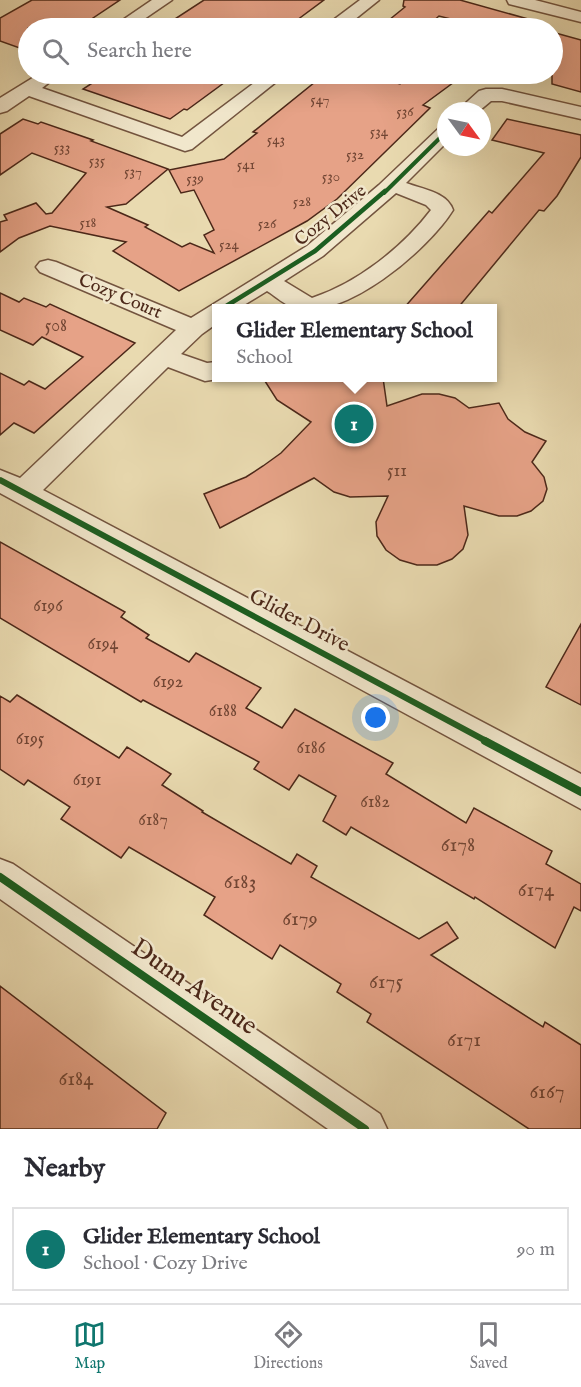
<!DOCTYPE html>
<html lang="en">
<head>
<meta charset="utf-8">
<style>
  :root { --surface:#fff; --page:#f2f2f3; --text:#2b2b33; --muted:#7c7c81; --line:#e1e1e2; --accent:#0f766e }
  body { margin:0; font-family:"IM FELL English",serif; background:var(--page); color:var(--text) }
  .compass { position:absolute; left:437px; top:102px; width:54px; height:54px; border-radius:50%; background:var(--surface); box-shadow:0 6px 24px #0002; rotate:123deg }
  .you { position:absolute; left:376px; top:718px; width:21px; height:21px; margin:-15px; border:4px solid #fff; border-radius:50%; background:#1a73e8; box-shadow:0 0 0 9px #1a73e833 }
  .badge { display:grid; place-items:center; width:39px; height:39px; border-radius:50%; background:var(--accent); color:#fff; font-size:20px; font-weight:700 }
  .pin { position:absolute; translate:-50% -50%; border:3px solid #fff; box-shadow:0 2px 6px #0006 }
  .popup { position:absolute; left:212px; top:304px; width:285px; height:78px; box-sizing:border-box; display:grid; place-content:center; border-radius:0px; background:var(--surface); filter:drop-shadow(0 2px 4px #0005); font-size:20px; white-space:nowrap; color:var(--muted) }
  .popup b { font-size:22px; color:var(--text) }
  .popup::after { content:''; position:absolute; left:50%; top:100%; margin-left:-12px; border:12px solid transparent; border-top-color:var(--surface) }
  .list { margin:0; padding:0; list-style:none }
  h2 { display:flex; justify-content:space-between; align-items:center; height:78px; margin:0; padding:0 24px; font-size:26px }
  h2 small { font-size:20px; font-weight:400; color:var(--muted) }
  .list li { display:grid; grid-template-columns:39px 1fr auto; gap:18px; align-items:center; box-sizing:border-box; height:84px; margin:0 12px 12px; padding:0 12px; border:2px solid var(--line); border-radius:0px }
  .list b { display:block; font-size:22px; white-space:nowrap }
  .list p { margin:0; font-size:20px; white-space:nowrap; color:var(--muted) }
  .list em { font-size:20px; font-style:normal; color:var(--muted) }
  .icon { flex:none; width:33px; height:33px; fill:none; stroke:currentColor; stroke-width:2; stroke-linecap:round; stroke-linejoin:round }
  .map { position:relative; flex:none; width:581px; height:1129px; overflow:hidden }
  .search { position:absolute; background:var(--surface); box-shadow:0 6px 24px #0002; left:18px; right:18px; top:18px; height:66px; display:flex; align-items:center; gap:15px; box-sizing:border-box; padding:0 21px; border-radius:33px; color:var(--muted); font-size:22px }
  .sheet { height:174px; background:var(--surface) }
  nav { display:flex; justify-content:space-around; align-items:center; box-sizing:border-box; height:84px; border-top:2px solid var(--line); background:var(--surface); font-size:16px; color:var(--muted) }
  nav a { display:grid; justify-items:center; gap:3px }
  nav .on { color:var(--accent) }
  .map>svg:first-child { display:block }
  .building { fill:#e6a287; stroke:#4c2819; stroke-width:1.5 }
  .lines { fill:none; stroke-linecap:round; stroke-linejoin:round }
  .minor-casing { stroke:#73543f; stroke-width:3 }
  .minor { fill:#f1e7cc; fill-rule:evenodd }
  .cycleway-far3-casing { stroke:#f1e7cc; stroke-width:6 }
  .cycleway-far2-casing { stroke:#f1e7cc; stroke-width:8 }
  .cycleway-far1-casing { stroke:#f1e7cc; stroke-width:10 }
  .cycleway-casing { stroke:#f1e7cc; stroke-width:11 }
  .cycleway-far3 { stroke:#1b5e20; stroke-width:4 }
  .cycleway-far2 { stroke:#1b5e20; stroke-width:4.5 }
  .cycleway-far1 { stroke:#1b5e20; stroke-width:6 }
  .cycleway { stroke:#1b5e20; stroke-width:8 }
  .labels { text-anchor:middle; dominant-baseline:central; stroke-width:5; stroke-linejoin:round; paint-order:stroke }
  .far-number-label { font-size:15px; fill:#724634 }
  .far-street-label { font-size:18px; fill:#4c2819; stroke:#f1e7cc }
  .number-label { font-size:18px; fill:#724634 }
  .street-label { font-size:21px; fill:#4c2819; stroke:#f1e7cc }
  .near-number-label { font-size:21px; fill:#724634 }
  .near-street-label { font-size:26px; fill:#4c2819; stroke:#f1e7cc }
</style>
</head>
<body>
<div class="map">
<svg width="581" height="1129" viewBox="0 0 581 1129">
  <rect width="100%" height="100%" fill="#e9dab0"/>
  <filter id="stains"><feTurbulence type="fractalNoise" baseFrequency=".00333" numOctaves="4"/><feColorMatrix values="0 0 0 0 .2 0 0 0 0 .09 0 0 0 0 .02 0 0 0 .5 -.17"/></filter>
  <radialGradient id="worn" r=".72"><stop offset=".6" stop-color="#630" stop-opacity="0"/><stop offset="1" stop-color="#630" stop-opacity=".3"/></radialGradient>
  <g class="building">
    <path d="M32 0H120L78 28 70 26 67 28H28V51L0 41V18Z"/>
    <path d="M204 0H324L289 26 281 23 273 28H161Z"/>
    <path d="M404 0H460L539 22 538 28H487L439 16 425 28H386L395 21 389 20 405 7 403 6Z"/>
    <path d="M552 32 581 40V92L552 84Z"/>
    <path d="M106 74H236L187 110 184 109 170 119 83 89Z"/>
    <path d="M325 74H364L400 84 409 76 419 79 426 74H465L423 105 430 108 337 199 307 221 179 291 113 251 126 242 50 226 19 238 0 252V222L7 220 4 215 36 203 46 214 52 213 86 173 32 153 0 175V134L23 119 38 124 41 122 93 140 91 141 168 169 126 204 107 207 148 225 145 227 182 247 190 243 214 253 204 235 214 230 194 190 181 193 169 170 224 159 257 133 253 132Z"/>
    <path d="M507 119 581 135V157L557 196 544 211 539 210 457 309H403L489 211 492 213 544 153 492 140Z"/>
    <path d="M0 293 19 302 24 298 46 307 50 304 135 343 34 433 14 423 0 435V373L24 385 29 381 45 389 83 357 42 337 33 345 0 330Z"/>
    <path d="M263 378H383L387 406 422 394H439L455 398 469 408 499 403 508 419 525 432 546 441 532 462 544 477 547 489 543 501 531 511 517 516H499L464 506 468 535 463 549 452 559 437 565H417L400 560 386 550 377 536 376 522 388 496 350 497 334 492 314 478 220 528 204 494 246 477 263 466 281 453 311 422 277 400Z"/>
    <path d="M0 542 125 612 121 617 149 635 146 638 189 662 196 653 261 688 246 708 282 728 295 709 393 763 386 774 466 823 474 808 552 851 546 864 581 884V911L574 907 555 948 475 897 474 899 351 827 346 835 323 821 336 796 299 775 289 790 254 769 259 762 143 700 141 702 0 618Z"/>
    <path d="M581 624V705L546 687Z"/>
    <path d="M17 695 119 758 127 747 171 774 162 785 203 811 202 812 291 864 297 854 317 866 311 877 419 939 447 922 458 938 431 955 543 1027 545 1022 581 1045V1129H529L367 1022 371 1014 337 992 341 984 280 945 272 959 204 915 215 897 129 847 121 858 61 819 70 807 28 780 24 785 0 769V696L10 702Z"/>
    <path d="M0 986 166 1113 157 1129H0Z"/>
  </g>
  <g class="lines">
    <defs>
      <g id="minor">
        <path d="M152 0H172L131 28H111Z"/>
        <path d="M360 0H379L344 28H326L328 24Z"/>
        <path d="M507 0H535L581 12V22L509 4Z"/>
        <path d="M39 74H60L42 88 182 137 266 74H286L192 149 185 151 29 96 7 111 0 113V98Z"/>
        <path d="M486 89H502L581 107V119L502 101H491L479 111H457L479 91Z"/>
        <path d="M446 126V143L406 183C422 189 447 192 453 210 429 249 344 322 295 308 286 306 275 296 267 291L239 308H216V324L202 334 181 354 207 363 216 362V378H224L205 381 168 367 43 490 581 774V809L0 493V470L20 478 176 330 40 272 36 267 40 262 48 260 56 262 191 318 307 246 379 185 439 128ZM396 193 426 205 431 210C402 248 357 283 312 298L284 281 323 256Z"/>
        <path d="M0 859 13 864 380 1114 387 1129H328L0 899Z"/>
      </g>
    </defs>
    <use href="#minor" class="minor-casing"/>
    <use href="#minor" class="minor"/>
    <defs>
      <path id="cycleway-far3" d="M384 193 446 132"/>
      <path id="cycleway-far2" d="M223 308 315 251 385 191"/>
      <path id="cycleway-far1" d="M0 480 488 742"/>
      <g id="cycleway">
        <path d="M485 741 581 792"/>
        <path d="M0 877 365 1129"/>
      </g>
    </defs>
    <use href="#cycleway-far3" class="cycleway-far3-casing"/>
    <use href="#cycleway-far2" class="cycleway-far2-casing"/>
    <use href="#cycleway-far1" class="cycleway-far1-casing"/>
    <use href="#cycleway" class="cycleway-casing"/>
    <use href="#cycleway-far3" class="cycleway-far3"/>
    <use href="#cycleway-far2" class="cycleway-far2"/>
    <use href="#cycleway-far1" class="cycleway-far1"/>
    <use href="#cycleway" class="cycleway"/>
  </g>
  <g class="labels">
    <g class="far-number-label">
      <text x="320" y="99">547</text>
      <text x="405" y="111">536</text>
      <text x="379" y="131">534</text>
      <text x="276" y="139">543</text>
      <text x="62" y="147">533</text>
      <text x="355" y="154">532</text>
      <text x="97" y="160">535</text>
      <text x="246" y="164">541</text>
      <text x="133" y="171">537</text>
      <text x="331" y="176">530</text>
      <text x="195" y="178">539</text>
      <text x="302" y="201">528</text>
      <text x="88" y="222">518</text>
      <text x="267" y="223">526</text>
      <text x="229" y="244">524</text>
    </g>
    <g class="far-street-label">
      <text transform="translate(331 216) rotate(-39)">Cozy Drive</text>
      <text transform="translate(120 297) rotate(23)">Cozy Court</text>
    </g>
    <g class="number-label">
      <text x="56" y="326">508</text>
      <text x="397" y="471">511</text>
      <text x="48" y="606">6196</text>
      <text x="103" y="644">6194</text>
      <text x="168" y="682">6192</text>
      <text x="223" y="711">6188</text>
      <text x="30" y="739">6195</text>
      <text x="311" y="748">6186</text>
      <text x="87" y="780">6191</text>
      <text x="375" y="802">6182</text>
      <text x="153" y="820">6187</text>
    </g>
    <g class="street-label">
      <text transform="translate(299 621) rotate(28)">Glider Drive</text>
    </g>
    <g class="near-number-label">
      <text x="458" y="845">6178</text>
      <text x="240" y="882">6183</text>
      <text x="536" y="890">6174</text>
      <text x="300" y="919">6179</text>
      <text x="386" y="982">6175</text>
      <text x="464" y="1040">6171</text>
      <text x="76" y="1079">6184</text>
      <text x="547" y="1092">6167</text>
    </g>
    <g class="near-street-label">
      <text transform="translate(194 987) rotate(35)">Dunn Avenue</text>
    </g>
  </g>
  <rect width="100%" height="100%" filter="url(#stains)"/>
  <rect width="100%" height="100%" fill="url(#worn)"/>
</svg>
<svg class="compass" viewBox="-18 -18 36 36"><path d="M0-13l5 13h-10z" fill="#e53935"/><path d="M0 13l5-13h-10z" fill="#7c7c81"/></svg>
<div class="you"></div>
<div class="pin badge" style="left:354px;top:424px">1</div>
<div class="popup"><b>Glider Elementary School</b>School</div>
<div class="search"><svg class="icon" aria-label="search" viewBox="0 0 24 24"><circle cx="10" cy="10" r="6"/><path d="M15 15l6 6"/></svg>Search here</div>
</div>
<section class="sheet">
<h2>Nearby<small></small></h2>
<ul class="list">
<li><span class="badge">1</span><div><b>Glider Elementary School</b><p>School · Cozy Drive</p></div><em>90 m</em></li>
</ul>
</section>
<nav>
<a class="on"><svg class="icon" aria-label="map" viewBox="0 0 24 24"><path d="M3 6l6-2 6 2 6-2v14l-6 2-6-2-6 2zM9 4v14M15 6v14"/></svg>Map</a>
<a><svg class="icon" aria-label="directions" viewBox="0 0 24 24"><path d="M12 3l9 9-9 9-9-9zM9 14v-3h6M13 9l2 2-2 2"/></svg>Directions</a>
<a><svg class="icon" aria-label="saved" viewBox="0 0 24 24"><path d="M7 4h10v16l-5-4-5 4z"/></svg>Saved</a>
</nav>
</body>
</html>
